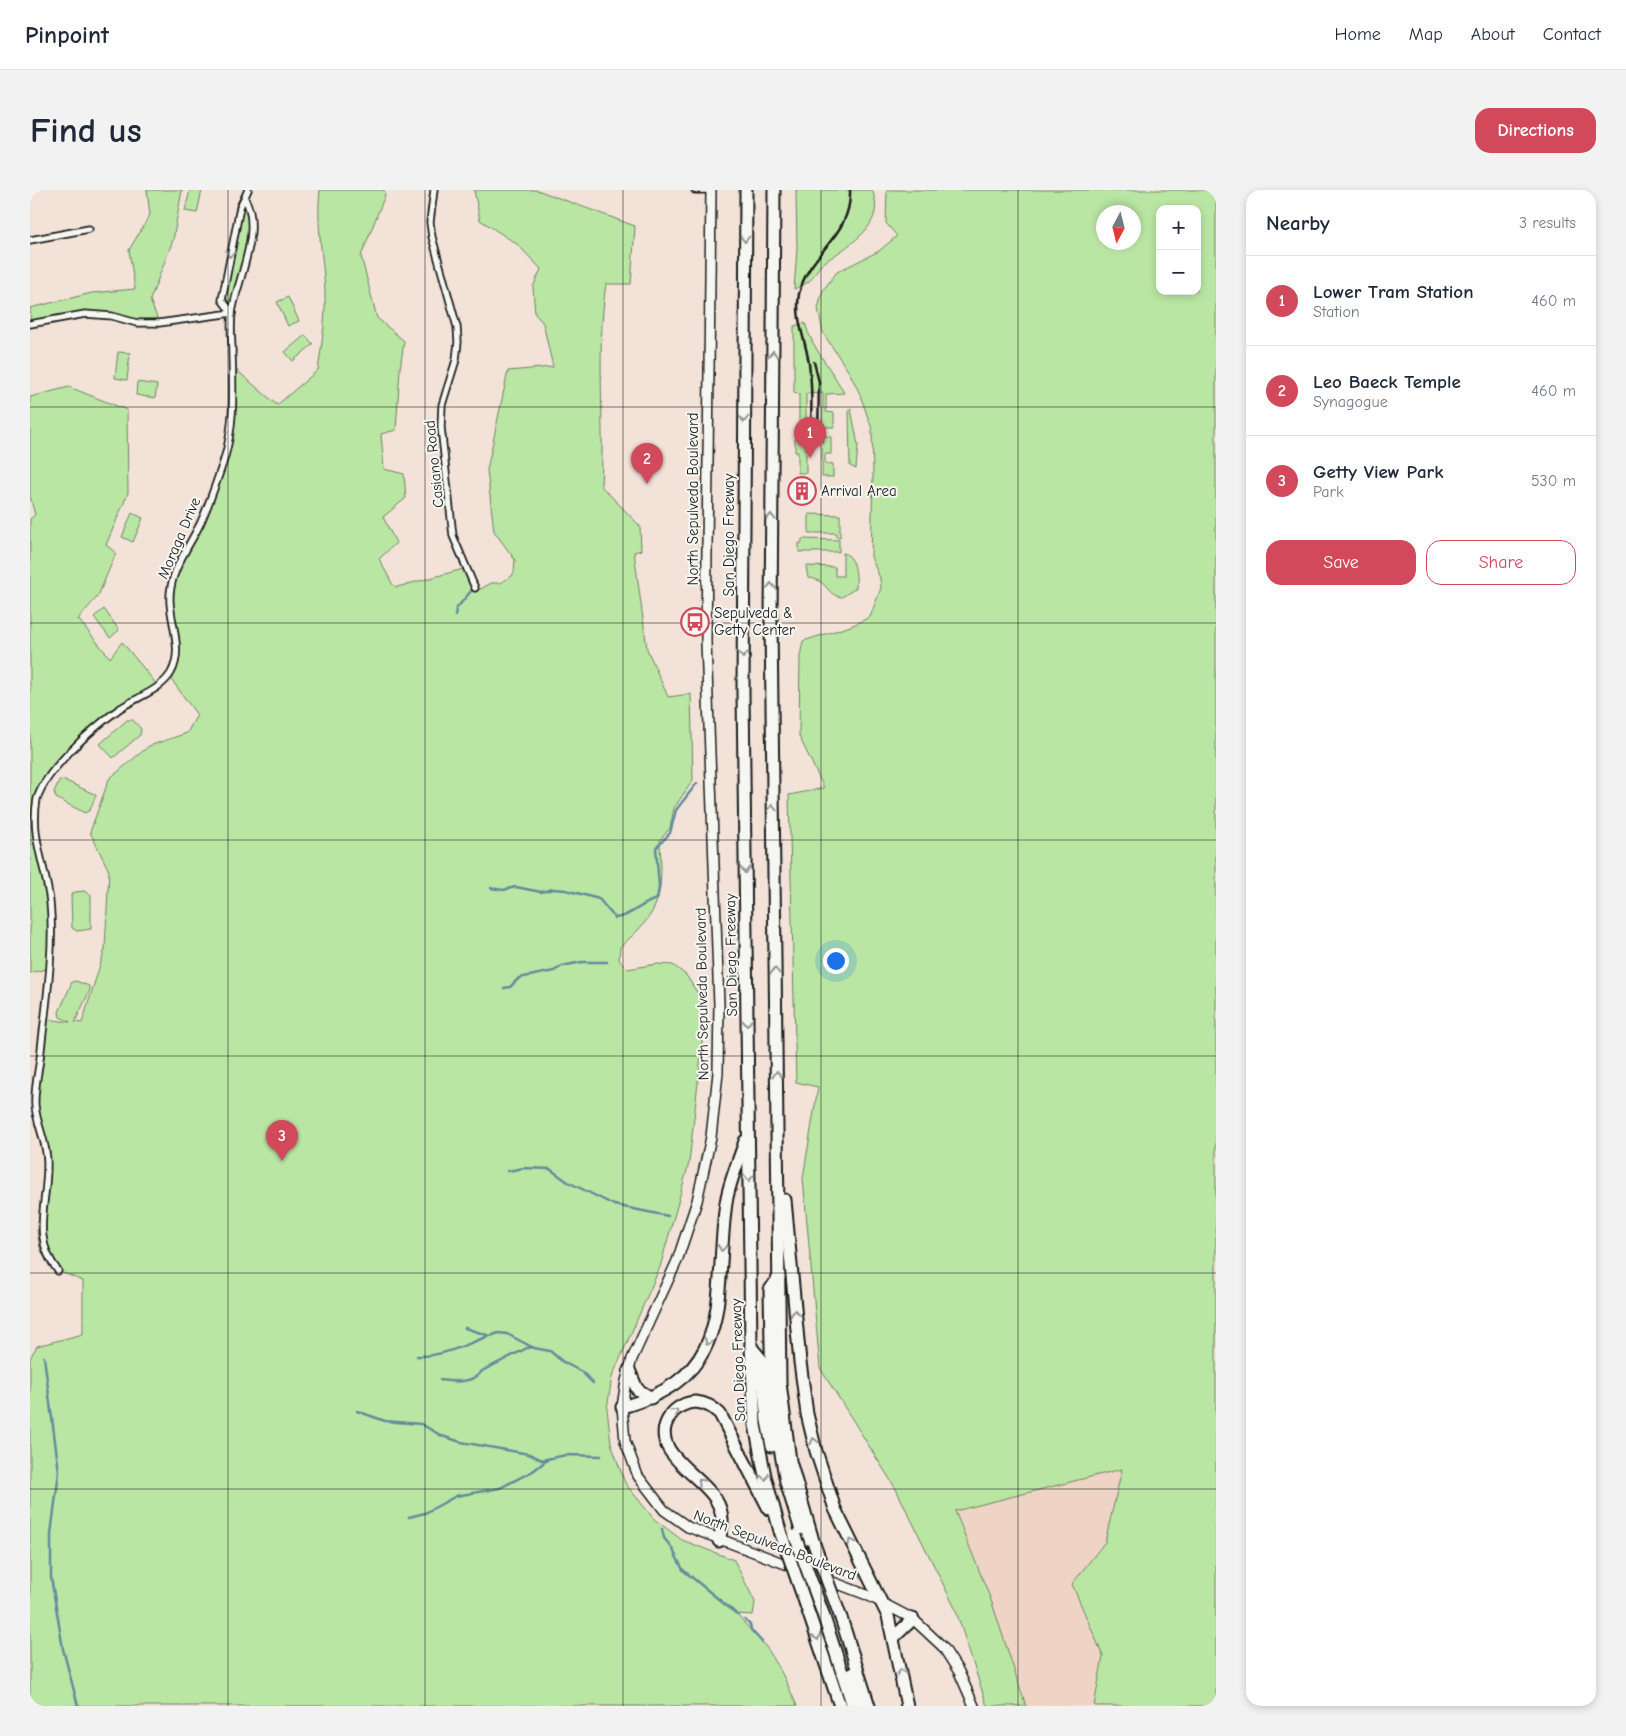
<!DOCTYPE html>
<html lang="en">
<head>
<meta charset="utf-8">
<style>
  :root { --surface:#fff; --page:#f2f2f3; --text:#1f2937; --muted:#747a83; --line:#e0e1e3; --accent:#d1495b }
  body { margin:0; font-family:"Comic Neue",sans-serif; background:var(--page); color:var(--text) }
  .controls { position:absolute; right:15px; top:15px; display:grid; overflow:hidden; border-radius:10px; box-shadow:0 2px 8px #0003 }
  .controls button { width:45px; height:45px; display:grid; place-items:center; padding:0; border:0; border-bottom:1px solid var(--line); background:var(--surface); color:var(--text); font:25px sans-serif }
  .compass { position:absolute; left:1066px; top:15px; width:45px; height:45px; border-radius:50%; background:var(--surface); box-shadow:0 2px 8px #0003; rotate:187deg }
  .you { position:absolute; left:805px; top:770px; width:18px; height:18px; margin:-12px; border:4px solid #fff; border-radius:50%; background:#1a73e8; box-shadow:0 0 0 8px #1a73e833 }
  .badge { display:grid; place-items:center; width:32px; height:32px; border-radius:50%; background:var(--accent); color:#fff; font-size:16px; font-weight:700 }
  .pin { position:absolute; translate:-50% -41px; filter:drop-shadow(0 1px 2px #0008) }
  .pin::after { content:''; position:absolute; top:26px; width:18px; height:15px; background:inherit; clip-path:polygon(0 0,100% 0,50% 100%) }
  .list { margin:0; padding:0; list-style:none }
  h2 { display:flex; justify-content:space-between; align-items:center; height:65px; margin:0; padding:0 20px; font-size:21px }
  h2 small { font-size:16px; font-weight:400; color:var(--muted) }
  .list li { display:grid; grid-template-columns:32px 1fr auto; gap:15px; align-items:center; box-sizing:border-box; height:90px; padding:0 20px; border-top:1px solid var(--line) }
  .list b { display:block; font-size:19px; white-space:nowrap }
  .list p { margin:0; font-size:16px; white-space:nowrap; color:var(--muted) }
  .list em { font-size:16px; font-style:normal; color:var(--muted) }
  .actions { display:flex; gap:10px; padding:15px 20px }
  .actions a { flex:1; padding:11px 0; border:1px solid var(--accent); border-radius:15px; text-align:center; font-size:18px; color:var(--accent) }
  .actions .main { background:var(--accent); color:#fff }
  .map { position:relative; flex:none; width:1186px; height:1516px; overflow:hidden; border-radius:15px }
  header { display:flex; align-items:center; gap:30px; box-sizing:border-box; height:70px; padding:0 25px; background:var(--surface); border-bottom:1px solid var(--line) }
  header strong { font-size:24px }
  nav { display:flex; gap:28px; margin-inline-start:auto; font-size:18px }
  .intro { display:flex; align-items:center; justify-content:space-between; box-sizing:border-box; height:120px; padding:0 30px }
  h1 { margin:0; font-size:35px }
  .button { padding:12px 22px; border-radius:15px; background:var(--accent); color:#fff; font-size:18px; font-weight:700 }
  main { display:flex; gap:30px; padding:0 30px }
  aside { flex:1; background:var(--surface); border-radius:15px; box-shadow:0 2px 8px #0003 }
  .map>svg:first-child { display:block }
  .built { fill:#efd4c6 }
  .green { fill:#bae6a4; stroke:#6b8160; fill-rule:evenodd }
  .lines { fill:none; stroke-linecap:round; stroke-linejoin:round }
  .stream { stroke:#618d9b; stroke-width:2.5 }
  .minor-casing { stroke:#1c1c1c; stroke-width:9 }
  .secondary-casing { stroke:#1c1c1c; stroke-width:12 }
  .motorway-casing { stroke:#1c1c1c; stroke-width:15 }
  .minor { stroke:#f6f6f2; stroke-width:5.5 }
  .secondary { stroke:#f6f6f2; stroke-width:9 }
  .motorway { stroke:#f6f6f2; stroke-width:11 }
  .rail { stroke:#1c1c1c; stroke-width:2.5 }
  .motorway-bridge-casing { stroke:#1c1c1c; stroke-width:15; stroke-linecap:butt }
  .motorway-bridge { stroke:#f6f6f2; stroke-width:11 }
  .oneway { stroke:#949492 }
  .grid { fill:none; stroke:#1c1c1c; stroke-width:1; stroke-opacity:0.55 }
  .labels { text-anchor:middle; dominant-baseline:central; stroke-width:4; stroke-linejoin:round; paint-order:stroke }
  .street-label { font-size:15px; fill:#1c1c1c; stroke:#f6f6f2 }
  .poi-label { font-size:15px; fill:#1c1c1c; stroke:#f6f6f2; text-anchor:start }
</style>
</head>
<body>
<header>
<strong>Pinpoint</strong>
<nav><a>Home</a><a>Map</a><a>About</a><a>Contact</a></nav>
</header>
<div class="intro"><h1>Find us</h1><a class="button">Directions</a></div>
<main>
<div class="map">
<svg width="1186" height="1516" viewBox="0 0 1186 1516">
  <rect width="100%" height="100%" fill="#f2e2d8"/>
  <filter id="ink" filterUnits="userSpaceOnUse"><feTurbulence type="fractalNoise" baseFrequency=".02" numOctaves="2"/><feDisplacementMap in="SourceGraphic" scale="10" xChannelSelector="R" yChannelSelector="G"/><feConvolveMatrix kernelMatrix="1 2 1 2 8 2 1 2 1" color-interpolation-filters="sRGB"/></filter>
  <g filter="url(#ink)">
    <path class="built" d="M1093 1279 1075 1352 1042 1394 1073 1466 1064 1516H996L961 1410 925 1321Z"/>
    <g class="green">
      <path d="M117 0H152L143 50 120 110 129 133 55 124 1 134 0 118 62 103 105 99 99 60 120 25Z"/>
      <path d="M160 0H172L167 23 155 21Z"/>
      <path d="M290 0H354L355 5 331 66 347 128 374 151 370 179 366 240 351 244 354 279 374 284 376 308 353 327 366 353 349 369 363 395 367 397 437 378 447 398 451 399 461 393H470L482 386 484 382 485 370 464 341 457 280 478 181 523 177 513 133 505 124 503 97 511 79 487 54 450 30 444 0H507L605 36 601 94H576C566 160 575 229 571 296L610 336 611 360 604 362 617 459 638 507 661 504 663 590 644 618 640 638 630 650C632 705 634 719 590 757L589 770 598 779 627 774 643 775 656 785 670 807 672 856 659 973 630 1077 582 1187 577 1219 581 1253 595 1293 624 1329 652 1350 704 1370 725 1412 723 1425 707 1424C716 1437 724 1442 733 1453 747 1471 758 1495 767 1516H0V1168L7 1156 53 1144V1091L28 1081 16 1071 10 1058 7 1041 17 973 5 916 14 829 40 832 30 827 29 822 42 792 46 791 59 796 60 800 45 832 52 833 75 759 79 681 60 642 79 589 119 556 157 543 167 525 139 486 146 472 141 395 171 332 203 227V177L247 215 288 180C292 153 296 127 295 100 293 66 286 34 290 0Z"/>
      <path d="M766 0H842C858 37 816 56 792 74 786 79 784 88 778 92 774 95 768 97 764 99L767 59Z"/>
      <path d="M857 0H1178L1186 6V1516H1064L1073 1466 1042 1394 1075 1352 1092 1279 925 1321 961 1410 996 1516H957L925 1418 866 1299 790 1178 773 988 788 897 766 892 759 605 794 598 769 546 770 466 773 451 821 436 840 427 851 398 850 388 841 367 843 285 842 239 829 202 819 182 793 143 788 118 793 100 807 82 849 61 867 46 856 33ZM1130 19H1167V101H1130ZM1104 22V52H1074V22Z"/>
      <path d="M215 9 220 40 202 123 192 110 210 17Z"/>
      <path d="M258 107 269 131 258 136 247 112Z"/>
      <path d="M775 133C782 159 802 179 814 203L796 204V222L804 223V237H795V246L801 247V264H795V273L803 274V287H792L793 203 776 204V283H768V262H765V240H769V204L764 203V136Z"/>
      <path d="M275 145 283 154 263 171 255 162Z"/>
      <path d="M88 162 100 163 97 190 85 188Z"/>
      <path d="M107 192 127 195 125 208 106 205Z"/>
      <path d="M39 197 97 220 98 303 76 355 86 363 68 406 48 429 80 468 92 452 128 496 88 520 17 586 3 627 20 710V778L0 783V329L5 325 0 306V207Z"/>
      <path d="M821 219 828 255 826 279 820 276 819 221Z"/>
      <path d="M102 323 113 328 103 352 92 347Z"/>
      <path d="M779 324 810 325V347H806V343H779Z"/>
      <path d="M772 349 809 350V362H769V353H772Z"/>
      <path d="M813 363C826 366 827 387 826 398L812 407C796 406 798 389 778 388L776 376 805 377V386H813Z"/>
      <path d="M74 419 89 440 80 448 64 427Z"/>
      <path d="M97 530H103L111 539 110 545 83 568 70 554Z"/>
      <path d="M34 590 66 605 60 620 55 623 26 608 24 602 29 591Z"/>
      <path d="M54 701 61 705V739L47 741 42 738 41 705 45 702Z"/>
    </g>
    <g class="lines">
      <g class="stream">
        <path d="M425 426 426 419 441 401"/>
        <path d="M461 698 473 700 486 697 511 702 523 699 536 700 569 709 585 728C600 727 611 713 627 709L629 697 626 658 640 643 646 620 667 593"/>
        <path d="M474 798 480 797 489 788 524 781 532 776 552 772H577"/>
        <path d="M478 981 494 978 520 979 538 992 584 1015 638 1026"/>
        <path d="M435 1138 460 1146 469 1143 477 1144 504 1158 520 1161 533 1172 552 1182 563 1193"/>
        <path d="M387 1166C412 1167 437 1154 459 1146"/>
        <path d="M14 1167 29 1282 21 1344V1387L33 1459 48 1516"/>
        <path d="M410 1190C423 1192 443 1194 452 1181L497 1158 503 1157"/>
        <path d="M327 1221 355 1231 391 1234 412 1246 431 1252 499 1264 512 1270 536 1265 571 1266"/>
        <path d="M379 1327 395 1323 426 1306 470 1298 503 1281 517 1270"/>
        <path d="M632 1339 634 1348 642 1358 653 1380 709 1426"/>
        <path d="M715 1430 720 1435 721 1440 732 1452"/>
      </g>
      <defs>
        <g id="minor">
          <path d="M404 0 400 32 402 47 427 137 428 152 426 170 412 215 411 237 423 346 445 398"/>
          <path d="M665 0H681"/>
          <path d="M0 50 59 39"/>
          <path d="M202 123 192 110 210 17 218 0"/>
          <path d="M0 134 55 124 82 126 107 133H129L202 123"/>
          <path d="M28 1081C0 1046 18 1015 17 972 17 952 6 933 5 915 4 901 8 883 10 869 15 820 25 761 20 712 16 677 0 647 7 609 16 579 63 538 89 519 105 508 130 501 141 483 156 456 135 425 141 397 145 374 160 355 170 334 179 315 186 293 193 273 205 236 203 202 202 163 202 150 200 136 202 123 207 90 233 40 215 9"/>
        </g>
        <path id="secondary" d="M681 0 676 452 689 815 688 883 681 947 667 1011 647 1071 602 1169 596 1191 592 1217 595 1251 608 1286 634 1320 658 1337 837 1405 883 1429 913 1457 929 1482 944 1516"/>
        <g id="motorway">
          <path d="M716 0 713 502 721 1157 725 1235 735 1286 750 1341"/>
          <path d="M744 0 741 432 750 1193 760 1271 784 1354"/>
          <path d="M755 1010 770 1172 777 1224 786 1261 805 1319 858 1426 877 1516"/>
          <path d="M749 1087 740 1100 742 1208 747 1241 756 1292 774 1350"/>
          <path d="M721 1157 731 1169 737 1231 742 1256"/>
          <path d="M599 1180 607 1199 621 1208"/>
          <path d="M592 1217C708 1185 683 1107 696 1013 699 992 709 971 715 951"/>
          <path d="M689 1351C693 1336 694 1323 686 1310 672 1285 616 1261 640 1226 645 1218 656 1212 666 1212 676 1213 683 1217 690 1224L739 1319"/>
          <path d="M776 1415 810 1516"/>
          <path d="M792 1421 823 1516"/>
          <path d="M811 1428 839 1516"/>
          <path d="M864 1447 883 1429"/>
          <path d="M821 1484 831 1516"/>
        </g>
      </defs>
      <use href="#minor" class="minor-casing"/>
      <use href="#secondary" class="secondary-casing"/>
      <use href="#motorway" class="motorway-casing"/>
      <use href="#minor" class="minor"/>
      <use href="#secondary" class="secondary"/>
      <use href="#motorway" class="motorway"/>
      <g class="rail">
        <path d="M784 172 789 192 788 249"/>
        <path d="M781 249C781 222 783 194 778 168 774 146 765 128 769 104 778 62 822 47 820 0"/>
      </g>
      <defs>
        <g id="motorway-bridge">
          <path d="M750 1341 776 1415"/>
          <path d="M765 1346 792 1421"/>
          <path d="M784 1354 811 1428"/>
        </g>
      </defs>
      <use href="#motorway-bridge" class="motorway-bridge-casing"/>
      <use href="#motorway-bridge" class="motorway-bridge"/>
    </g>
    <defs><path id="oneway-chevron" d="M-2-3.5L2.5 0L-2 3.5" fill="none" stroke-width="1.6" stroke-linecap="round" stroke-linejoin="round" transform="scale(1.25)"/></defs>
    <g class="oneway">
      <use href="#oneway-chevron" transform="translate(715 49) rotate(90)"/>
      <use href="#oneway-chevron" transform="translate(200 64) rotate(101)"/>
      <use href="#oneway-chevron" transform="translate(743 164) rotate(-89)"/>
      <use href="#oneway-chevron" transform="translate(714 229) rotate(90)"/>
      <use href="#oneway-chevron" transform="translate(741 327) rotate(-89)"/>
      <use href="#oneway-chevron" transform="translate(741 396) rotate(-91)"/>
      <use href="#oneway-chevron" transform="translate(713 465) rotate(91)"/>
      <use href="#oneway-chevron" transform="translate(742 618) rotate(-91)"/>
      <use href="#oneway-chevron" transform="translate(715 680) rotate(89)"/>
      <use href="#oneway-chevron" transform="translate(745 781) rotate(-91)"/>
      <use href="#oneway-chevron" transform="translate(717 833) rotate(89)"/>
      <use href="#oneway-chevron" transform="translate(747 884) rotate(-91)"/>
      <use href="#oneway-chevron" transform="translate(719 988) rotate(90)"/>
      <use href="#oneway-chevron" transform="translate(692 1058) rotate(95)"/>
      <use href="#oneway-chevron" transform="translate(765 1123) rotate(-95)"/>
      <use href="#oneway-chevron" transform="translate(678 1152) rotate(114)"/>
      <use href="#oneway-chevron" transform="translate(645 1222) rotate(-44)"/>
      <use href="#oneway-chevron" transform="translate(784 1251) rotate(-103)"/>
      <use href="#oneway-chevron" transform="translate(735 1287) rotate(77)"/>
      <use href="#oneway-chevron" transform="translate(671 1292) rotate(-136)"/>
      <use href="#oneway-chevron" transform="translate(821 1352) rotate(-117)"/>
      <use href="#oneway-chevron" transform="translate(787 1447) rotate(70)"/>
      <use href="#oneway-chevron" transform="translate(871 1482) rotate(-101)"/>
    </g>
  </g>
  <path class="grid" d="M198 0V1516M395 0V1516M593 0V1516M791 0V1516M988 0V1516M0 217H1186M0 433H1186M0 650H1186M0 866H1186M0 1083H1186M0 1299H1186"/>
  <defs>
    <symbol id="building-ring" viewBox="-11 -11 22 22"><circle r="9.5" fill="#f6f6f2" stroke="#d1495b" stroke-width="1.5"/><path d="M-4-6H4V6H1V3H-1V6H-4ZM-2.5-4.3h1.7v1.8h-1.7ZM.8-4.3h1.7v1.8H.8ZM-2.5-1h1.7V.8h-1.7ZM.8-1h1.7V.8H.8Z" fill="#d1495b"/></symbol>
    <symbol id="bus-ring" viewBox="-11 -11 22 22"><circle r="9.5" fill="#f6f6f2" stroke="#d1495b" stroke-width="1.5"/><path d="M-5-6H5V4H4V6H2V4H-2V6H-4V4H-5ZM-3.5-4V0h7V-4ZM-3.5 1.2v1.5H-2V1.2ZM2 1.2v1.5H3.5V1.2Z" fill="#d1495b"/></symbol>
  </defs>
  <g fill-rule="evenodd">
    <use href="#building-ring" x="756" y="285" width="32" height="32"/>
    <use href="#bus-ring" x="649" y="416" width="32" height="32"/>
  </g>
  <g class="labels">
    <g class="street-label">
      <text transform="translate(404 274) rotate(-96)">Casiano Road</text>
      <text transform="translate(663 309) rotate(-90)">North Sepulveda Boulevard</text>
      <text transform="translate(699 345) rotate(-90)">San Diego Freeway</text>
      <text transform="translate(149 348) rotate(-67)">Moraga Drive</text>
      <text transform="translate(701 765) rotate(-91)">San Diego Freeway</text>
      <text transform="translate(672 804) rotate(-91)">North Sepulveda Boulevard</text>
      <text transform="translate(708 1170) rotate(-92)">San Diego Freeway</text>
      <text transform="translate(745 1355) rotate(21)">North Sepulveda Boulevard</text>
    </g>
    <g class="poi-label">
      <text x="791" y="301">Arrival Area</text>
      <text x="684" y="423">Sepulveda &amp;<tspan x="684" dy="17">Getty Center</tspan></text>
    </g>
  </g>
</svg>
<div class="controls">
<button>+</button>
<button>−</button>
</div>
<svg class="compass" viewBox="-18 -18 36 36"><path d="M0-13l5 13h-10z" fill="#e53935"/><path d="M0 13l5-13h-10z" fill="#747a83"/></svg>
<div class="you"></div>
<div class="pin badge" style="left:780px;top:268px">1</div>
<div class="pin badge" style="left:617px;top:294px">2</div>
<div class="pin badge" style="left:252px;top:971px">3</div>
</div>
<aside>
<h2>Nearby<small>3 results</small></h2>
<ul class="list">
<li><span class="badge">1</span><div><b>Lower Tram Station</b><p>Station</p></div><em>460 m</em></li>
<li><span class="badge">2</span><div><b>Leo Baeck Temple</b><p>Synagogue</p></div><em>460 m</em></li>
<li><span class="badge">3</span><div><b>Getty View Park</b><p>Park</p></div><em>530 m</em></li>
</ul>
<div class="actions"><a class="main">Save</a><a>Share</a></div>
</aside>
</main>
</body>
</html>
